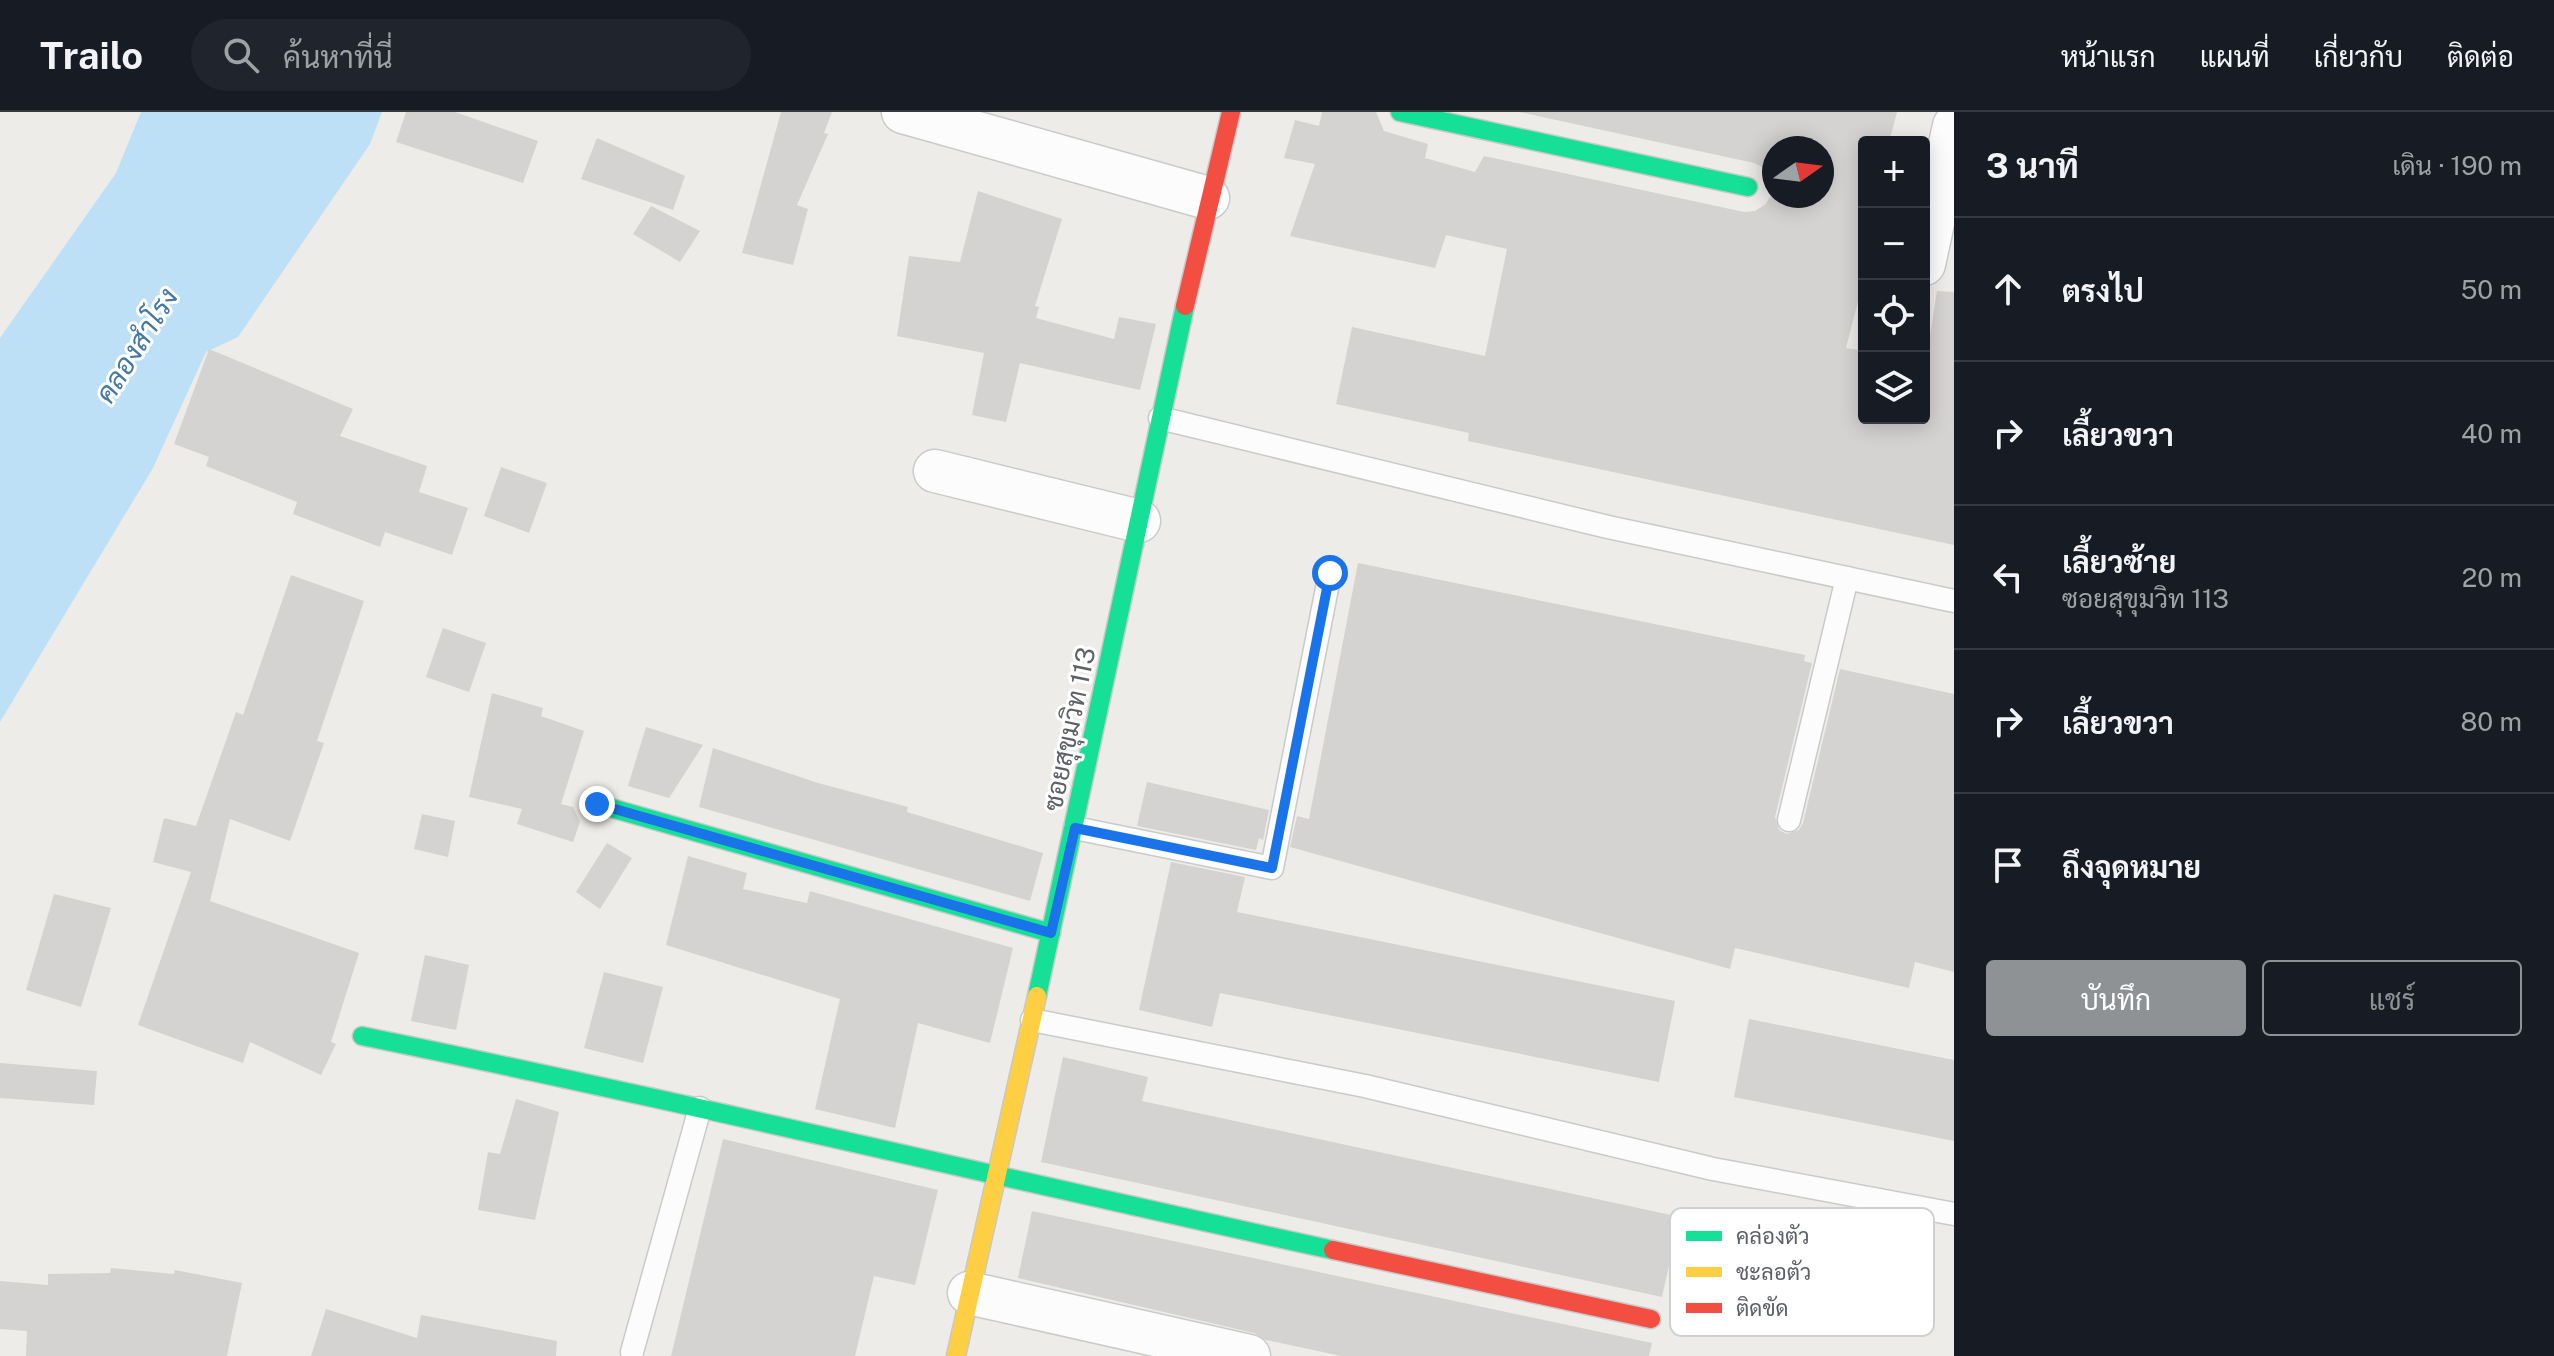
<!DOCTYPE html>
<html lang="th">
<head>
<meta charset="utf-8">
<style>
  :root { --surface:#171b24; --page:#20242c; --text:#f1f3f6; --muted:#9ea1a6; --line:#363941; --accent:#8f9294 }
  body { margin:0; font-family:"Public Sans",Sarabun,sans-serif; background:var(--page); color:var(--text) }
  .controls { position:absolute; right:24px; top:24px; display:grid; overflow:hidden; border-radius:8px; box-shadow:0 4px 20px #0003 }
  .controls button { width:72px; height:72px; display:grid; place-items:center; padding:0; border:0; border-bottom:2px solid var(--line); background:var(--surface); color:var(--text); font:40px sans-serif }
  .compass { position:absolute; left:1762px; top:24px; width:72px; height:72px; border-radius:50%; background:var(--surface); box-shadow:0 4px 20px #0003; rotate:76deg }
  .stop { position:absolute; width:24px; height:24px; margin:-18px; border:6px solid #1a73e8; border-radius:50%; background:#fff }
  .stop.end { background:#1a73e8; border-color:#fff; box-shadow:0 2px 8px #0008 }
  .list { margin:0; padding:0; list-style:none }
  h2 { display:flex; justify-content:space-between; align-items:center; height:104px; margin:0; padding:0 32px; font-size:34px }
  h2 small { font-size:26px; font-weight:400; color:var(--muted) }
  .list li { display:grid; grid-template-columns:52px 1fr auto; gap:24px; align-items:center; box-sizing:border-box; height:144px; padding:0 32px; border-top:2px solid var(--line) }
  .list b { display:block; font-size:30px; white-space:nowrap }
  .list p { margin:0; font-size:26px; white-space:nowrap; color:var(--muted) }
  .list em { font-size:26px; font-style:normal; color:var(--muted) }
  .actions { display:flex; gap:16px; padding:24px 32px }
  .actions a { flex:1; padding:18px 0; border:2px solid var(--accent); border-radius:8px; text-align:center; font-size:28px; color:var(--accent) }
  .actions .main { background:var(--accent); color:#fff }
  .icon { flex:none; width:44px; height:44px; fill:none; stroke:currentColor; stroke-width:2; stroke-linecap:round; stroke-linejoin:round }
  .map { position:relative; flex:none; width:1954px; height:1244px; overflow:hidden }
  header { display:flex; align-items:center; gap:48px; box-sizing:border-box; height:112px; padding:0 40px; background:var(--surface); border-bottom:2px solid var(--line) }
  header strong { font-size:38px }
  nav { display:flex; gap:44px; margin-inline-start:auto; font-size:28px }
  .search { width:560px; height:72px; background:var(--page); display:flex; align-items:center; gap:20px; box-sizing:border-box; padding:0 28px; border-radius:44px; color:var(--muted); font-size:30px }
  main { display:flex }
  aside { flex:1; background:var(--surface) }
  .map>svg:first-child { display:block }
  .water { fill:#bde0f6 }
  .building { fill:#d4d3d1; fill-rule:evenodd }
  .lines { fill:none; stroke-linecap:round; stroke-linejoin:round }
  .lane-casing { stroke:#c9caca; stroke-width:25 }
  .street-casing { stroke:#c9caca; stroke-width:45 }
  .fast-casing { stroke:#c8c8c9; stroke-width:21 }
  .slow-casing { stroke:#c8c8c9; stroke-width:21 }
  .jam-casing { stroke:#c8c8c9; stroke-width:21 }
  .lane { stroke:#fcfcfc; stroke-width:22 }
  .street { stroke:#fcfcfc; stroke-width:42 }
  .fast { stroke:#16e098; stroke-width:18 }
  .slow { stroke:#ffcf43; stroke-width:18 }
  .jam { stroke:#f24e42; stroke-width:18 }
  .route { stroke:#1a73e8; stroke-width:10 }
  .labels { text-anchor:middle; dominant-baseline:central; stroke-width:6; stroke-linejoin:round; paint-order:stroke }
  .street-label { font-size:26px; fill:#5d6166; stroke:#fff }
  .water-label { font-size:28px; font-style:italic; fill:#4377a6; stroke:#fff }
  .key { fill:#fff; stroke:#ced0d1; stroke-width:2 }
  .key-label { font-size:22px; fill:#5d6166 }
</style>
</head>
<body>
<header>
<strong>Trailo</strong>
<div class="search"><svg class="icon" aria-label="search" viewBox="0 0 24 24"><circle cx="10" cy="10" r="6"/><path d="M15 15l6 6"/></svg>ค้นหาที่นี่</div>
<nav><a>หน้าแรก</a><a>แผนที่</a><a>เกี่ยวกับ</a><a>ติดต่อ</a></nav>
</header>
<main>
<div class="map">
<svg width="1954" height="1244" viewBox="0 0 1954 1244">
  <rect width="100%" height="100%" fill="#edece8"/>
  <path class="water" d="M141 0H382L370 32 238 225 206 240 153 356 0 610V226L116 61Z"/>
  <g class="building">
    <path d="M406 0H455L538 29 523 71 396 30Z"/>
    <path d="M781 0H832L824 21 828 22 797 93 808 97 793 153 742 141Z"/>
    <path d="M1322 0H1376L1384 19 1428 32 1425 46 1475 60 1484 44 1744 100 1755 99 1766 92 1772 81 1771 67 1764 56 1754 51 1519 0H1897L1889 30H1864V166L1846 236 1864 239V306H1924V261L1937 179 1954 180V433L1468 329 1469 321 1336 292 1352 215 1485 244 1507 137 1446 123 1435 156 1290 124 1315 52 1284 46 1295 8 1319 14ZM1774 36H1822V84H1774Z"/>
    <path d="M597 26 685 64 673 98 581 67Z"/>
    <path d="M978 79 1062 107 1035 194 1039 195 1036 206 1114 227 1119 205 1156 212 1140 278 1020 251 1006 310 972 303 984 241 897 224 909 144 960 150Z"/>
    <path d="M651 94 700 119 680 150 633 122Z"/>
    <path d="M209 237 353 297 340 324 427 354 419 380 468 396 452 443 385 420 380 435 293 402 297 390 206 354 209 345 174 332Z"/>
    <path d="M501 355 547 371 529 421 484 404Z"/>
    <path d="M1358 451 1805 543 1804 549 1812 551 1775 705 1779 718 1787 722 1799 718 1803 711 1840 557 1954 582V860L1915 850 1909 876 1735 836 1730 857 1290 735 1297 704 1309 707Z"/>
    <path d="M291 463 364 489 317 629 324 631 290 729 230 707 210 789 359 841 331 930 336 932 321 963 250 930 243 951 138 913 191 760 153 750 164 706 196 714 236 600 243 603Z"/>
    <path d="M443 516 486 531 469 580 426 565Z"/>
    <path d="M492 581 543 596 541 604 584 619 561 692 573 695 580 710 573 730 517 712 522 697 469 685Z"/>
    <path d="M646 615 703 633 669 686 628 674Z"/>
    <path d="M713 636 818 671 908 695 907 700 1043 741 1030 789 699 695Z"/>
    <path d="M1147 670 1269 698 1263 728 1259 726 1256 738 1137 714Z"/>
    <path d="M422 702 455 709 448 745 414 737Z"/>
    <path d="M607 731 632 746 600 797 576 780Z"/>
    <path d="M688 744 747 761 743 777 807 791 810 779 1013 836 990 931 918 911 895 1016 815 997 840 887 666 833Z"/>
    <path d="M1171 750 1245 765 1237 800 1675 889 1659 970 1220 881 1212 915 1139 898Z"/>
    <path d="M54 782 111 796 81 895 26 878Z"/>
    <path d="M425 843 469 853 456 918 411 909Z"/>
    <path d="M604 860 663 875 643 951 584 936Z"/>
    <path d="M1749 907 1954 948V1029L1734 985Z"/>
    <path d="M1063 945 1148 965 1142 989 1680 1105 1662 1185 1041 1050Z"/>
    <path d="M0 951 97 959 94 993 0 986Z"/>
    <path d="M516 987 559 1000 535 1108 478 1098 488 1040 500 1042Z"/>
    <path d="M723 1027 938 1078 915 1173 874 1164 855 1244H671Z"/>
    <path d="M1032 1099 1652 1231 1649 1244H1341L1266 1228 1254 1221 1018 1166Z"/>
    <path d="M111 1156 174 1162 175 1158 242 1171 227 1244H26L27 1219 0 1217V1169L48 1173V1162L110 1161Z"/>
    <path d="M326 1197 417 1226 421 1203 557 1229 556 1244H311Z"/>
  </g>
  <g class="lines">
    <defs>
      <g id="lane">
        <path d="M1160 306 1608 415 1954 489"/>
        <path d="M1789 708 1847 466"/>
        <path d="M1075 716 1272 756 1330 461"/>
        <path d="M1032 908 1365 974 1713 1057 1954 1102"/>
        <path d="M632 1240 700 996"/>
      </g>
      <g id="street">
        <path d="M903 0 1208 86"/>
        <path d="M1924 152 1954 14"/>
        <path d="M935 359 1139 409"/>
        <path d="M969 1181 1249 1244"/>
      </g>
      <g id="fast">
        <path d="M1400 0 1748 75"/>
        <path d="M597 692 1051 821"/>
        <path d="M1037 884 1185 194"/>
        <path d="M362 924C687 990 1009 1068 1333 1138"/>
      </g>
      <path id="slow" d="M956 1244 1037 884"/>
      <g id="jam">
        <path d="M1185 194 1231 0"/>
        <path d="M1333 1138 1651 1207"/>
      </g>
    </defs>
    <use href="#lane" class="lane-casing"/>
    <use href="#street" class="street-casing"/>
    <use href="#fast" class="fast-casing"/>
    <use href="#slow" class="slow-casing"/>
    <use href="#jam" class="jam-casing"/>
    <use href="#lane" class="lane"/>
    <use href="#street" class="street"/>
    <use href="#fast" class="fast"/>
    <use href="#slow" class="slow"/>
    <use href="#jam" class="jam"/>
  </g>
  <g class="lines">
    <path class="route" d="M597 692 1051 821 1075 716 1272 756 1330 461"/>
  </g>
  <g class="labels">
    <g class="street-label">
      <text transform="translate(1069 617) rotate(-78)">ซอยสุขุมวิท 113</text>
    </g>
    <g class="water-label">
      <text transform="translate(136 233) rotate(-58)">คลองสำโรง</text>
    </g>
  </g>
  <rect x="1670" y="1096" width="264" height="128" rx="12" class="key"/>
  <rect x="1686" y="1119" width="36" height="10" fill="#16e098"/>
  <rect x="1686" y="1155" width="36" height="10" fill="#ffcf43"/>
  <rect x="1686" y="1191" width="36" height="10" fill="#f24e42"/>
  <g class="key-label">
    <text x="1736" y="1132">คล่องตัว</text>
    <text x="1736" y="1168">ชะลอตัว</text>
    <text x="1736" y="1204">ติดขัด</text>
  </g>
</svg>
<div class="controls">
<button>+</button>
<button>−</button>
<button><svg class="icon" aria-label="locate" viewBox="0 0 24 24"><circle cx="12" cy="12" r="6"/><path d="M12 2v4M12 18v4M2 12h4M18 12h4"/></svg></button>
<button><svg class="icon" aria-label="layers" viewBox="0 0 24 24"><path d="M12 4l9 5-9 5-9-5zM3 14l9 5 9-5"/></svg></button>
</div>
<svg class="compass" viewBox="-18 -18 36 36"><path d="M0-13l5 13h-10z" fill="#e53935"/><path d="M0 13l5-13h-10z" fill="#9ea1a6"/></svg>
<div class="stop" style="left:1330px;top:461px"></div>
<div class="stop end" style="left:597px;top:692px"></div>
</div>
<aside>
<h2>3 นาที<small>เดิน · 190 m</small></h2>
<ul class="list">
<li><svg class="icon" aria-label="ahead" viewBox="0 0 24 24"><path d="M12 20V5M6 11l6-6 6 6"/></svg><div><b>ตรงไป</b></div><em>50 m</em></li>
<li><svg class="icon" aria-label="right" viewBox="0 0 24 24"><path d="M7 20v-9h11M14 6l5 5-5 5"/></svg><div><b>เลี้ยวขวา</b></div><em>40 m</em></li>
<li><svg class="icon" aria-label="left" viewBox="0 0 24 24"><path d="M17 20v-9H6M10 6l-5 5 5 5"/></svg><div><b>เลี้ยวซ้าย</b><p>ซอยสุขุมวิท 113</p></div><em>20 m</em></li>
<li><svg class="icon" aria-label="right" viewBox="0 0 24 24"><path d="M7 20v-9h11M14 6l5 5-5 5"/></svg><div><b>เลี้ยวขวา</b></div><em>80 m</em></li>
<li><svg class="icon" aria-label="arrive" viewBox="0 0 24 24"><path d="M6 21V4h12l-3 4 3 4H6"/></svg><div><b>ถึงจุดหมาย</b></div></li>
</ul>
<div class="actions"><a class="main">บันทึก</a><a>แชร์</a></div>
</aside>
</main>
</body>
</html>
